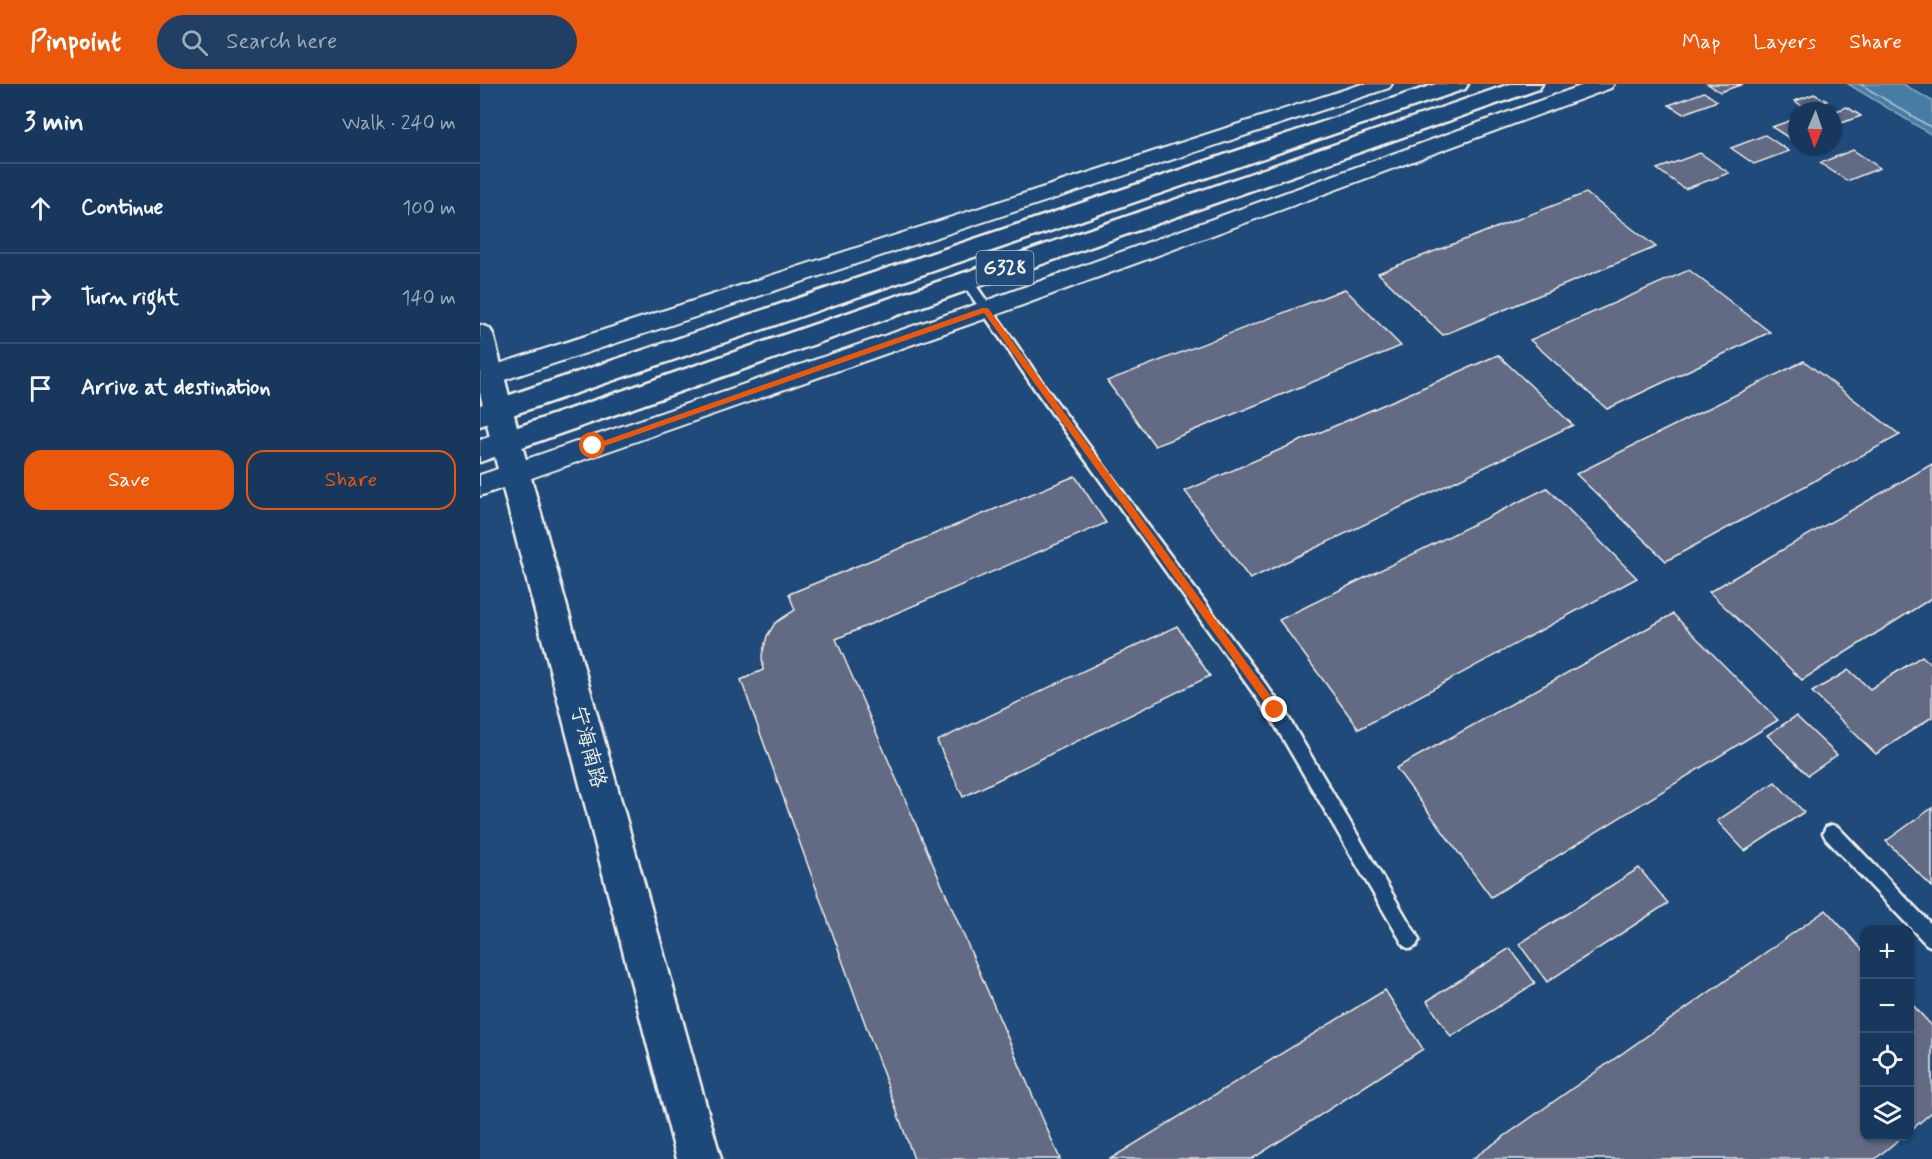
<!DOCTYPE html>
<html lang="en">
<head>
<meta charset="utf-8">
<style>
  :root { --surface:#17385c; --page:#203f62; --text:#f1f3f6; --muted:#9eacbb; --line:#365272; --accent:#ea580c }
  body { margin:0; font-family:Mynerve,"LXGW WenKai TC",sans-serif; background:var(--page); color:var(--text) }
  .controls { position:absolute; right:18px; bottom:18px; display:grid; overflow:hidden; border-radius:12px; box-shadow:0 2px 4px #0004 }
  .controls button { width:54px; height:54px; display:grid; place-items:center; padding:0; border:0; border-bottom:2px solid var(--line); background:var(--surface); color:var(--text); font:30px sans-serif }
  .compass { position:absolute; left:1308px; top:18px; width:54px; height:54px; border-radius:50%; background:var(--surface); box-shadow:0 2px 4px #0004; rotate:182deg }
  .stop { position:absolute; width:18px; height:18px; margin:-14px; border:4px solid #ea580c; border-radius:50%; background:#fff }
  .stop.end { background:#ea580c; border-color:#fff; box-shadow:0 2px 6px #0008 }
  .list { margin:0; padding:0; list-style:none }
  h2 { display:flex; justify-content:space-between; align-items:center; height:78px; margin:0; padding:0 24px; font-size:26px }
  h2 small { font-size:20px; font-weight:400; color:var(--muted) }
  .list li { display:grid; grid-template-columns:39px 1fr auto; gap:18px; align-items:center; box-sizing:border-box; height:90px; padding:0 24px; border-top:2px solid var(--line) }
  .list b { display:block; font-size:22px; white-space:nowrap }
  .list em { font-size:20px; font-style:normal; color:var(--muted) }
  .actions { display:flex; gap:12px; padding:18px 24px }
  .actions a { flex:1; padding:14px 0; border:2px solid var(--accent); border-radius:18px; text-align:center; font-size:21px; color:var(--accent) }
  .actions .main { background:var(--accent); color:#fff }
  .icon { flex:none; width:33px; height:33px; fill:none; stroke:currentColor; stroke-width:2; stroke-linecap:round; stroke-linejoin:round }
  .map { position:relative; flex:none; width:1452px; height:1075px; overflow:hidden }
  header { display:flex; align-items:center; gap:36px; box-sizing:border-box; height:84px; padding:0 30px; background:var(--accent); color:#fff }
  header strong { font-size:28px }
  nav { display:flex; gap:33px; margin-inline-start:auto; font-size:21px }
  .search { width:420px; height:54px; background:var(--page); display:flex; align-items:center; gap:15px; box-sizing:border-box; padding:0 21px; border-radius:33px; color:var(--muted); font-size:22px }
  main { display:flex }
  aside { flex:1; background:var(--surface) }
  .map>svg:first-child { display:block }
  .water { fill:#477ba4; stroke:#8caabf; stroke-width:1.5 }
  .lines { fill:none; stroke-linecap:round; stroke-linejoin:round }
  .shore { stroke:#afc2cd; stroke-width:1.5 }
  .building { fill:#626a84; stroke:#f4f1e8; stroke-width:1.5 }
  .service-casing { stroke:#f4f1e8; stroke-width:5 }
  .minor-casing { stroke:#f4f1e8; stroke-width:4 }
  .tertiary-casing { stroke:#f4f1e8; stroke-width:5 }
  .trunk-casing { stroke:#f4f1e8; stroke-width:5 }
  .service { fill:#1f4a7a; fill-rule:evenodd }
  .minor { fill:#1f4a7a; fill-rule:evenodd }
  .tertiary { fill:#1f4a7a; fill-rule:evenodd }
  .trunk { fill:#1f4a7a; fill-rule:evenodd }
  .route { fill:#ea580c }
  .labels { text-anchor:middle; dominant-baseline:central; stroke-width:4.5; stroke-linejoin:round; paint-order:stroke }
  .shield { fill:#1f4a7a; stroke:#b4bfc7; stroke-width:1.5 }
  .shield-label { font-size:20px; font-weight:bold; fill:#f4f1e8 }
  .street-label { font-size:21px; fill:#f4f1e8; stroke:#1f4a7a }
</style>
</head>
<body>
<header>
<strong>Pinpoint</strong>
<div class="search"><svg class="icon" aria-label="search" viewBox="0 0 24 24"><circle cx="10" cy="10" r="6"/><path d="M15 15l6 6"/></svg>Search here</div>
<nav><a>Map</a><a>Layers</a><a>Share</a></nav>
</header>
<main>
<aside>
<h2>3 min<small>Walk · 240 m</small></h2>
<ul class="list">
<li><svg class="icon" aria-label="ahead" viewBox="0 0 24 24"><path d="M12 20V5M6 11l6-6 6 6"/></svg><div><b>Continue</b></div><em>100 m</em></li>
<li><svg class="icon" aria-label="right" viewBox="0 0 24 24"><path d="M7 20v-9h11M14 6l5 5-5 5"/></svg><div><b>Turn right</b></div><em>140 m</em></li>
<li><svg class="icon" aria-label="arrive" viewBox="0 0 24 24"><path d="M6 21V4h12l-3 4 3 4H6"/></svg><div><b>Arrive at destination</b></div></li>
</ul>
<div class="actions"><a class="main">Save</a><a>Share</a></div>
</aside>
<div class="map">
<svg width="1452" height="1075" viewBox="0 0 1452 1075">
  <rect width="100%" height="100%" fill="#1f4a7a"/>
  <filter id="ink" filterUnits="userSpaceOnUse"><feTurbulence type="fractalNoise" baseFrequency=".0167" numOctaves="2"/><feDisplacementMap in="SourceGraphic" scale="12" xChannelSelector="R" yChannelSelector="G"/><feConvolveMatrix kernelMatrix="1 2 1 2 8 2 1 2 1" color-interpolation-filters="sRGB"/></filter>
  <g filter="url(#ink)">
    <path class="water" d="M1368 0H1423L1452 17V51Z"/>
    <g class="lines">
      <path class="shore" d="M1380 0 1452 44"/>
    </g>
    <g class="building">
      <path d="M1228 0H1263L1240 8Z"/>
      <path d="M1224 8 1237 17 1203 30 1189 21Z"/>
      <path d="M1334 10 1347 17 1326 25 1315 17Z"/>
      <path d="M1367 23 1381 32 1353 42V28Z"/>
      <path d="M1317 34 1315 58 1292 43Z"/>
      <path d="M1285 51 1309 67 1274 80 1251 64Z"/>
      <path d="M1373 66 1400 84 1367 97 1340 79Z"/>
      <path d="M1220 69 1249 89 1205 105 1177 85Z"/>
      <path d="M1106 109 1176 163 963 251 898 189Z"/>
      <path d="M1209 186 1290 248 1127 325 1050 256Z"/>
      <path d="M865 205 921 262 675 362 627 297Z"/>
      <path d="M1018 271 1093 341 770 495 705 407Z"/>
      <path d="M1324 277 1420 351 1186 477 1096 390Z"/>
      <path d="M1452 380V514L1322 596 1229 508Z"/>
      <path d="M595 392 626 439 356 555 580 1075H434L261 596 283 586 282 571 287 552 295 539 315 526 309 510Z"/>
      <path d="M1067 404 1157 494 879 645 799 536Z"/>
      <path d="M1193 530 1298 636 1011 813 916 684Z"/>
      <path d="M697 542 730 592 483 713 457 657Z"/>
      <path d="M1442 572 1452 581V633L1396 670 1332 608 1369 586 1390 605Z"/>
      <path d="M1316 632 1357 671 1328 691 1287 651Z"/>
      <path d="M1295 698 1324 728 1265 767 1237 737Z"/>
      <path d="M1452 724V803L1406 757Z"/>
      <path d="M1159 784 1188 819 1067 898 1039 860Z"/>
      <path d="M1346 826 1384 868V1052H1423L1395 1075H992Z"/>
      <path d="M1030 864 1055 899 971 953 947 917Z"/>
      <path d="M905 906 943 965 772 1075H630Z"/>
      <path d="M1430 918 1452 942V1028L1430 1047Z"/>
    </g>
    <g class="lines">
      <defs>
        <g id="service">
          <path d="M487 193 491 194 564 301 801 621 936 850 939 856 936 862 930 865 924 862 789 631 556 307 481 197Z"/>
          <path d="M1352 741 1358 743 1452 841V863L1446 860 1346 755 1343 749 1346 743Z"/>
        </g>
        <g id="minor">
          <path d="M882 0H912L909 4 0 304V286Z"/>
          <path d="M1106 0H1134L1131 4 513 232 0 412V391L497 220Z"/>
        </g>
        <path id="tertiary" d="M0 241 9 244 13 250 41 358 241 1075H197L11 358 0 308Z"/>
        <g id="trunk">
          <path d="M956 0H988L985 5 0 342V321Z"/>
          <path d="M1030 0H1062L1059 5 0 378V356Z"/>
        </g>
      </defs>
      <use href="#service" class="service-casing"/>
      <use href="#minor" class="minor-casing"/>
      <use href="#tertiary" class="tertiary-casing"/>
      <use href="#trunk" class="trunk-casing"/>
      <use href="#service" class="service"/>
      <use href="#minor" class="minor"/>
      <use href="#tertiary" class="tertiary"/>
      <use href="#trunk" class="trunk"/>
    </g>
  </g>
  <path class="route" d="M502 224H508L799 623V629H792L504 229 116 365 109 362Z"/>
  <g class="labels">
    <rect class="shield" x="496.5" y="167" width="57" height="34" rx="4.5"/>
    <g class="shield-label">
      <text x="525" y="184">G328</text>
    </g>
    <g class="street-label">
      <text transform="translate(108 663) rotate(75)">宁海南路</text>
    </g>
  </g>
</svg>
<div class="controls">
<button>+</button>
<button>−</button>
<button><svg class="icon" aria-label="locate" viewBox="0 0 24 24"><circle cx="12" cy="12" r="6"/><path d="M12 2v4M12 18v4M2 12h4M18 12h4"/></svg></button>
<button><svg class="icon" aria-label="layers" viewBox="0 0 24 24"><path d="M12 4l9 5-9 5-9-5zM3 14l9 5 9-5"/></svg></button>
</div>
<svg class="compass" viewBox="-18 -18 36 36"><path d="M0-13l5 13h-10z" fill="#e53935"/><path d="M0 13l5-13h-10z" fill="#9eacbb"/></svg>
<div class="stop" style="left:113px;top:362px"></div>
<div class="stop end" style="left:795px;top:626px"></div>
</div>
</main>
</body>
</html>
